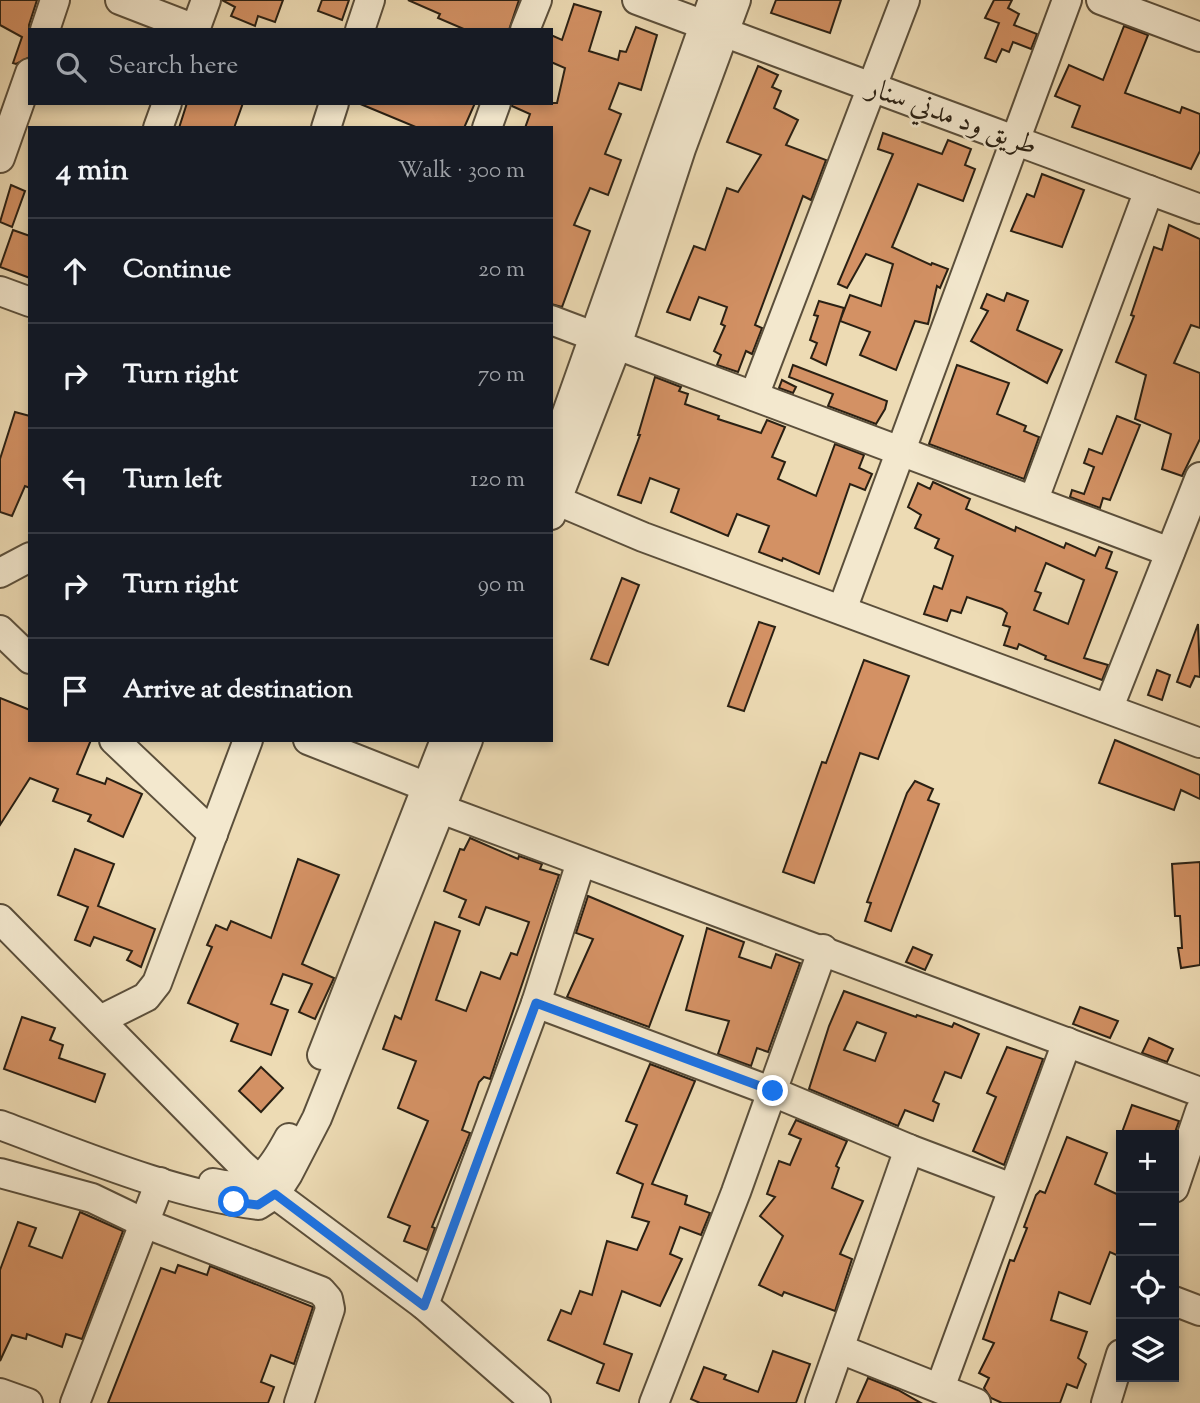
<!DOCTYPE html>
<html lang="en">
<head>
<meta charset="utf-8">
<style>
  :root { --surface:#171b24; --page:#242831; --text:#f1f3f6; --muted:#9ea1a6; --line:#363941 }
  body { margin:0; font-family:"Sorts Mill Goudy",Amiri,serif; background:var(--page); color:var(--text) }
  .controls { position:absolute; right:21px; bottom:21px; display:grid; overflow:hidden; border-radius:0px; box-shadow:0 4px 10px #0003 }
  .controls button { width:63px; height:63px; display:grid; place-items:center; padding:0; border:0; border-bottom:2px solid var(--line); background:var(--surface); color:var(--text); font:35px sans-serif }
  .stop { position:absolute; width:21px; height:21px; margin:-16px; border:5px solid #1a73e8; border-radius:50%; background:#fff }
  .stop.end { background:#1a73e8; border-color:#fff; box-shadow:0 2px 7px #0008 }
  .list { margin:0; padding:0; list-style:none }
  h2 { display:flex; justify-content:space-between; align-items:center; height:91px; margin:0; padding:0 28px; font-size:30px }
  h2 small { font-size:23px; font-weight:400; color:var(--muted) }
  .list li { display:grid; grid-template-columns:46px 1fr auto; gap:21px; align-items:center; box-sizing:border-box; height:105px; padding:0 28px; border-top:2px solid var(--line) }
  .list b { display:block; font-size:26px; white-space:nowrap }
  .list em { font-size:23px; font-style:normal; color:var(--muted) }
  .icon { flex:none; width:38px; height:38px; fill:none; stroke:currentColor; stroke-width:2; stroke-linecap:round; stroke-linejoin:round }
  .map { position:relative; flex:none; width:1200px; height:1403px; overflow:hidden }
  .search { position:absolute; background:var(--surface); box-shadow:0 4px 10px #0003; left:28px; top:28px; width:525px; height:77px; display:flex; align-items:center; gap:18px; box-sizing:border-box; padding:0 24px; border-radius:0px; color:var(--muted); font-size:26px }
  .panel { position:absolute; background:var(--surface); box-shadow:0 4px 10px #0003; left:28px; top:126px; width:525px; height:616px; border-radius:0px }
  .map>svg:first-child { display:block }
  .building { fill:#d39164; stroke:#2a2013; stroke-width:2; fill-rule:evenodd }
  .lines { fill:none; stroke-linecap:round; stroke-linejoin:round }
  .minor-casing { stroke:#5b4f3b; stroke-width:32 }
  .minor { stroke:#f3e8ce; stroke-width:28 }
  .route { stroke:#1a73e8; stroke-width:9 }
  .labels { text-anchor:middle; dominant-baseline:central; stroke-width:5; stroke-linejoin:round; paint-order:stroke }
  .street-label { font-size:28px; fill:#2a2013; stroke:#f3e8ce }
</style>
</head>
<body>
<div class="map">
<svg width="1200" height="1403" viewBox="0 0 1200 1403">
  <rect width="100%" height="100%" fill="#eddbb4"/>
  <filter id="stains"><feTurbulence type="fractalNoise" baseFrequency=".00286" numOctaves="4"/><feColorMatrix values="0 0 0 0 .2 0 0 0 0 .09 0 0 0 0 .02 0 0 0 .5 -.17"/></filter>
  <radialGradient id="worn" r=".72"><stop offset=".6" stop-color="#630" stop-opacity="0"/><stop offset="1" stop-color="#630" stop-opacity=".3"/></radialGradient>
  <g class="building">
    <path d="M0 0H37L29 25 30 57 16 64 13 63 22 37 0 25Z"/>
    <path d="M222 0H283L275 22 258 16 255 26 231 16 235 7Z"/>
    <path d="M322 0H349L342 20 318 11Z"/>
    <path d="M408 0H519L509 30H466L438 18 440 14Z"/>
    <path d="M776 0H841L830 33 771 13Z"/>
    <path d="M994 0H1012L1008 8 1019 14 1014 25 1037 34 1031 49 1013 42 1009 52 1002 49 996 62 985 58 999 23 985 18Z"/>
    <path d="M574 4 601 12 589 51 618 60 620 51 626 52 636 27 657 35 641 90 619 83 609 109 621 114 605 154 621 160 608 195 590 188 574 225 590 231 562 307 551 304V128H525L530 114 512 106V103H557L565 68 551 62V35L562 40Z"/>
    <path d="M1124 26 1148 35 1125 93 1180 113 1182 107 1200 114V151L1191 169 1072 127 1080 106 1055 96 1069 65 1103 80Z"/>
    <path d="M758 66 778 75 772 87 781 91 774 108 798 120 786 145 826 160 811 200 803 196 755 325 762 328 752 354 746 351 738 372 717 365 721 355 714 351 725 326 721 324 727 307 699 297 690 320 667 312 694 246 705 250 727 188 738 192 761 155 727 142Z"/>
    <path d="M187 103H243L234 128H179Z"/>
    <path d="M358 103H475L464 128H418Z"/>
    <path d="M883 133 942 154 948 140 971 149 965 165 975 169 963 201 918 184 905 216 892 247 931 265 932 263 948 269 940 288 937 286 928 324 915 321 896 370 860 355 870 332 840 321 850 295 881 306 893 264 866 254 847 288 838 284 893 154 878 149Z"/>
    <path d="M1042 174 1084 190 1062 247 1011 231 1027 194 1034 197Z"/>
    <path d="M11 185 25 191 12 227 0 222Z"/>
    <path d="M1169 225 1200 239V328L1191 325 1174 363 1200 373V439L1182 476 1162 469 1171 434 1135 419 1146 375 1116 362 1134 316 1131 315 1154 247 1162 250Z"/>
    <path d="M13 230 30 236V278L0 267Z"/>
    <path d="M1007 293 1028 301 1017 330 1062 350 1047 383 971 341 988 311 981 308 987 294 1004 301Z"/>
    <path d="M819 301 844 308 826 365 811 358 817 343 810 340 818 316 814 315Z"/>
    <path d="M793 365 887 401 885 409 876 424 828 406 833 394 789 377Z"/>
    <path d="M957 365 1009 383 997 414 1026 426 1024 431 1039 437 1024 479 929 444Z"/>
    <path d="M655 377 681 387 679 391 688 394 685 404 719 416 718 419 761 433 767 420 785 427 772 457 785 462 778 479 816 496 835 444 864 455 859 468 872 474 865 490 850 484 819 574 783 558 782 561 759 552 769 526 737 514 728 536 671 512 679 489 650 478 641 503 618 495 640 435H638Z"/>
    <path d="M782 380 796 387 793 393 779 388Z"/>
    <path d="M15 412 30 416V488L25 486 12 516 0 512V459Z"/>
    <path d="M1117 416 1140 425 1110 500 1103 498 1100 508 1070 497 1072 490 1084 494 1094 467 1084 463 1089 449 1102 454Z"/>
    <path d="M933 482 970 499 966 509 1015 531 1016 527 1064 548 1066 543 1095 556 1099 547 1112 552 1106 568 1117 572 1084 658 1108 665 1102 680 1045 659 1046 656 1019 644 1017 649 1004 645 1010 627 1003 625 1007 613 1002 609 967 597 961 613 951 610 947 621 924 614 934 586 942 589 953 556 935 548 939 539 915 528 921 515 908 507 918 483 930 489ZM1046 563 1084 580 1068 624 1034 610 1041 593 1035 591Z"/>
    <path d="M622 578 639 585 608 665 591 659Z"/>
    <path d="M759 622 775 627 744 711 728 706Z"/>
    <path d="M1198 624 1200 677 1195 676 1190 687 1177 682Z"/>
    <path d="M864 660 909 676 878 759 860 753 814 883 783 872 822 762 826 763Z"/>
    <path d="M1157 670 1170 675 1162 700 1148 695Z"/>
    <path d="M0 698 30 710V740H91L77 774 105 784 107 778 142 794 123 837 88 821 91 815 53 801 58 789 30 778 0 825Z"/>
    <path d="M1115 740 1200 775V799L1181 790 1174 810 1099 783Z"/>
    <path d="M915 781 933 789 928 800 939 804 891 931 865 921 871 903 867 902 907 793Z"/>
    <path d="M470 838 518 859 519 856 542 864 540 869 559 875 490 1079 484 1077 479 1082 462 1130 470 1133 432 1227 435 1228 427 1250 404 1241 410 1226 388 1217 428 1121 398 1108 416 1061 383 1049 395 1016 401 1019 435 922 460 931 436 1000 466 1011 481 972 500 979 511 953 517 955 529 922 486 907 479 925 459 917 466 900 444 891 460 849 464 850Z"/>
    <path d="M75 849 114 864 98 906 155 929 141 967 127 960 132 951 94 937 90 946 75 940 88 907 58 895Z"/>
    <path d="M298 859 339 875 302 964 334 978 315 1019 299 1012 312 984 283 974 271 1004 288 1010 271 1055 231 1041 238 1024 188 1003 212 947 207 945 216 925 227 930 231 921 271 938Z"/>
    <path d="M1200 862V965L1181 968 1178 948H1182L1180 916H1175L1172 864Z"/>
    <path d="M588 896 683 936 649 1027 567 997 593 939 576 933Z"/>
    <path d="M707 928 744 942 739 957 771 968 776 954 800 963 768 1052 757 1048 751 1066 718 1054 729 1021 686 1010Z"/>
    <path d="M913 947 932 955 925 970 906 962Z"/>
    <path d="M844 991 916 1017 917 1015 952 1027 954 1023 979 1034 961 1078 945 1072 933 1101 939 1104 933 1121 905 1110 898 1126 809 1089 829 1026ZM857 1022 886 1033 875 1061 844 1050Z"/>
    <path d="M1080 1007 1118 1021 1110 1038 1073 1024Z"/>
    <path d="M22 1017 55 1028 50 1040 63 1045 59 1058 105 1074 95 1102 4 1069Z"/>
    <path d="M1149 1038 1173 1049 1167 1062 1142 1053Z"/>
    <path d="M1007 1047 1043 1059 1004 1165 973 1151 996 1097 987 1093Z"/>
    <path d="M650 1064 695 1081 652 1184 687 1196 685 1204 710 1213 701 1235 680 1227 670 1254 682 1259 660 1306 622 1291 604 1344 632 1354 619 1391 597 1383 604 1364 548 1340 561 1310 571 1314 580 1291 592 1295 607 1241 637 1250 649 1222 632 1217 643 1184 617 1173 637 1125 626 1121Z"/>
    <path d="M261 1067 283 1088 261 1112 239 1091Z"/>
    <path d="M1132 1105 1179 1121 1174 1135H1121Z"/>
    <path d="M796 1120 847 1141 836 1166 839 1168 832 1188 863 1201 840 1254 852 1259 835 1311 784 1292 782 1296 759 1285 783 1236 760 1216 775 1197 767 1194 779 1161 790 1165 801 1139 789 1134Z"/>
    <path d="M1067 1137 1107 1153 1095 1184 1121 1196V1257L1110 1252 1090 1304 1059 1292 1051 1320 1087 1332 1078 1358 1086 1364 1077 1388 1067 1384 1060 1403H1002L991 1398 984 1388 989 1378 979 1373 994 1343 983 1339 1010 1260 1014 1261 1027 1228 1024 1227 1036 1195 1040 1191 1045 1193Z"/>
    <path d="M80 1212 123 1231 82 1339 66 1334 62 1347 27 1334 26 1339 12 1335 0 1361V1270L18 1222 36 1228 29 1246 62 1258Z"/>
    <path d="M178 1265 207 1275 210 1266 313 1307 294 1364 271 1355 261 1382 274 1387 268 1403H108L161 1268 175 1273Z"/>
    <path d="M773 1351 810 1364 796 1403H700L691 1399 704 1367 726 1375 724 1379 758 1392Z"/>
    <path d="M868 1378 898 1390 921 1403H857Z"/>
  </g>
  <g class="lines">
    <defs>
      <g id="minor">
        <path d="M120 0 195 29"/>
        <path d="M637 0 1200 209"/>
        <path d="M1101 0 1200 37"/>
        <path d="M45 30 55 0"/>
        <path d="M195 30 206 0"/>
        <path d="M360 30 370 0"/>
        <path d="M525 30 537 0"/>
        <path d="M158 128 167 103"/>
        <path d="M326 128 334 103"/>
        <path d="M487 128 496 103"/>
        <path d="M0 158 30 73"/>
        <path d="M0 291 30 302"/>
        <path d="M551 320 596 337"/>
        <path d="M617 345 1170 552"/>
        <path d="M754 396 905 0"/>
        <path d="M551 458 713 0"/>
        <path d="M551 498 643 537 1200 743"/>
        <path d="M1034 499 1149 190"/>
        <path d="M551 515 617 345 681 149 736 0"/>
        <path d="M0 573 30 557"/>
        <path d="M842 610 1067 0"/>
        <path d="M0 630 30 659"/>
        <path d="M1109 707 1200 477"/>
        <path d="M114 740 213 834"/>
        <path d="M308 740 427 787"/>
        <path d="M441 809 1200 1092"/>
        <path d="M0 919 242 1165 275 1194 424 1305 536 1403"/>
        <path d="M536 1003 773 1092 909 1149 1012 1188"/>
        <path d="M100 1020 146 997 157 983 248 740"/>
        <path d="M322 1055 445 740"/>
        <path d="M0 1125C84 1156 169 1193 258 1205L275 1194 288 1174 317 1118 468 740"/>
        <path d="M0 1173 92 1198 144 1223 321 1291 328 1299 330 1309 299 1403"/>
        <path d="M213 1183C256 1193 269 1175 289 1138"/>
        <path d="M1174 1188 1200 1111"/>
        <path d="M1174 1301 1200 1311"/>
        <path d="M424 1305 536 1003 581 862"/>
        <path d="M840 1349 976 1403"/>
        <path d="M940 1388 1067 1042"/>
        <path d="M0 1393 28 1403"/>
        <path d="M75 1403 160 1182"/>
        <path d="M654 1403 736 1192 823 949"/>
        <path d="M820 1403 909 1149"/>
        <path d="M1106 1403 1121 1354"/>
      </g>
    </defs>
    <use href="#minor" class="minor-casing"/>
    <use href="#minor" class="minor"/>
  </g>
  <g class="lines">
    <path class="route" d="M234 1202 258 1205 275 1194 424 1306 536 1003 773 1091"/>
  </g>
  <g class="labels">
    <g class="street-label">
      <text transform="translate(952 118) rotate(20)">طريق ود مدني سنار</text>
    </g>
  </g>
  <rect width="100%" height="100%" filter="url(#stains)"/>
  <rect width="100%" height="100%" fill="url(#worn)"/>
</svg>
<div class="controls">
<button>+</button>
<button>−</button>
<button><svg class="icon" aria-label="locate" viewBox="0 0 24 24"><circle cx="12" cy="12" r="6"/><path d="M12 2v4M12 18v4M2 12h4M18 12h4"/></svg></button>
<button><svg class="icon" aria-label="layers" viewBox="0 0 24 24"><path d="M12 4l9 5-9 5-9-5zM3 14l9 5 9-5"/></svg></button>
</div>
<div class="stop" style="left:234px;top:1202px"></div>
<div class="stop end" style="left:773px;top:1091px"></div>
<div class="search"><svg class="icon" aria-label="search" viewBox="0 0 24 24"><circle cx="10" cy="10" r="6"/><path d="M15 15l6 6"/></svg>Search here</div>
<section class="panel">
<h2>4 min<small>Walk · 300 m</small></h2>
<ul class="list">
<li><svg class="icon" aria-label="ahead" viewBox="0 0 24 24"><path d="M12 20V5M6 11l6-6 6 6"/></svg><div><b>Continue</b></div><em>20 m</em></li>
<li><svg class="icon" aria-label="right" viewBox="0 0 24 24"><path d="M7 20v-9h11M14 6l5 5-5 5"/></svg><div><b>Turn right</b></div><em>70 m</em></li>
<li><svg class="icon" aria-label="left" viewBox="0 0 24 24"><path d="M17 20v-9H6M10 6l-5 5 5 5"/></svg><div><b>Turn left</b></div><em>120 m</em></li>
<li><svg class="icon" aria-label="right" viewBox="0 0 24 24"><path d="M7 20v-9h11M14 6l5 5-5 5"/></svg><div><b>Turn right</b></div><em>90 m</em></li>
<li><svg class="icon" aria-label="arrive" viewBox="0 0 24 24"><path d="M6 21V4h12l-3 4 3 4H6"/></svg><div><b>Arrive at destination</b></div></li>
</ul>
</section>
</div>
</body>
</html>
